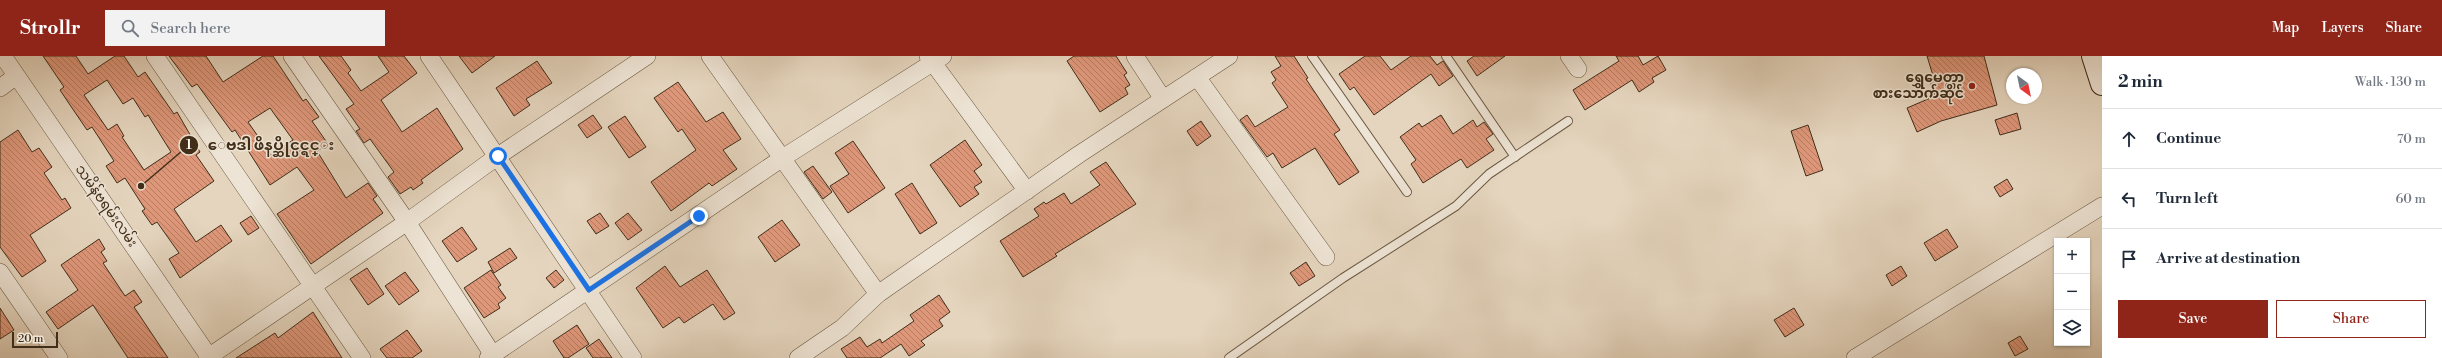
<!DOCTYPE html>
<html lang="en">
<head>
<meta charset="utf-8">
<style>
  :root { --surface:#fff; --page:#f2f2f3; --text:#1f2937; --muted:#747a83; --line:#e0e1e3; --accent:#8f2418 }
  body { margin:0; font-family:"Libre Bodoni","Noto Sans Myanmar",serif; background:var(--page); color:var(--text) }
  .controls { position:absolute; right:12px; bottom:12px; display:grid; overflow:hidden; border-radius:0px; box-shadow:0 1px 3px #0004 }
  .controls button { width:36px; height:36px; display:grid; place-items:center; padding:0; border:0; border-bottom:1px solid var(--line); background:var(--surface); color:var(--text); font:20px sans-serif }
  .compass { position:absolute; left:2006px; top:12px; width:36px; height:36px; border-radius:50%; background:var(--surface); box-shadow:0 1px 3px #0004; rotate:147deg }
  .scale { position:absolute; left:12px; bottom:10px; width:46px; box-sizing:border-box; padding-left:4px; border:2px solid #412e19; border-top:0; font-size:11px; line-height:14px; white-space:nowrap; color:#412e19; -webkit-text-stroke:3px #eee4d5; paint-order:stroke }
  .stop { position:absolute; width:12px; height:12px; margin:-9px; border:3px solid #1a73e8; border-radius:50%; background:#fff }
  .stop.end { background:#1a73e8; border-color:#fff; box-shadow:0 1px 4px #0008 }
  .list { margin:0; padding:0; list-style:none }
  h2 { display:flex; justify-content:space-between; align-items:center; height:52px; margin:0; padding:0 16px; font-size:17px }
  h2 small { font-size:13px; font-weight:400; color:var(--muted) }
  .list li { display:grid; grid-template-columns:26px 1fr auto; gap:12px; align-items:center; box-sizing:border-box; height:60px; padding:0 16px; border-top:1px solid var(--line) }
  .list b { display:block; font-size:15px; white-space:nowrap }
  .list em { font-size:13px; font-style:normal; color:var(--muted) }
  .actions { display:flex; gap:8px; padding:12px 16px }
  .actions a { flex:1; padding:9px 0; border:1px solid var(--accent); border-radius:0px; text-align:center; font-size:14px; color:var(--accent) }
  .actions .main { background:var(--accent); color:#fff }
  .icon { flex:none; width:22px; height:22px; fill:none; stroke:currentColor; stroke-width:2; stroke-linecap:round; stroke-linejoin:round }
  .map { position:relative; flex:none; width:2102px; height:302px; overflow:hidden }
  header { display:flex; align-items:center; gap:24px; box-sizing:border-box; height:56px; padding:0 20px; background:var(--accent); color:#fff }
  header strong { font-size:19px }
  nav { display:flex; gap:22px; margin-inline-start:auto; font-size:14px }
  .search { width:280px; height:36px; background:var(--page); display:flex; align-items:center; gap:10px; box-sizing:border-box; padding:0 14px; border-radius:0px; color:var(--muted); font-size:15px }
  main { display:flex }
  aside { flex:1; background:var(--surface) }
  .map>svg:first-child { display:block }
  .building { fill:url(#building-back-hatch); stroke:#412e19; fill-rule:evenodd }
  .lines { fill:none; stroke-linecap:round; stroke-linejoin:round }
  .service-casing { stroke:#6a5842; stroke-width:10 }
  .minor-casing { stroke:#6a5842; stroke-width:18 }
  .secondary-casing { stroke:#412e19; stroke-width:24 }
  .service { stroke:#eee4d5; stroke-width:8 }
  .minor { stroke:#eee4d5; stroke-width:17 }
  .secondary { stroke:#eee4d5; stroke-width:22 }
  .route { stroke:#1a73e8; stroke-width:5 }
  .poi-dot { fill:#8f2418; stroke:#eee4d5; stroke-width:1.5 }
  .labels { text-anchor:middle; dominant-baseline:central; stroke-width:3; stroke-linejoin:round; paint-order:stroke }
  .poi-label { font-size:14px; font-weight:bold; fill:#412e19; stroke:#eee4d5; text-anchor:end }
  .street-label { font-size:14px; fill:#412e19; stroke:#eee4d5 }
  .leader { fill:none; stroke:#412e19; stroke-width:1.5 }
  .callout-dot { fill:#412e19; stroke:#eee4d5; stroke-width:1.5 }
  .mark-label { font-size:12px; text-anchor:middle; font-weight:bold; fill:#fff }
  .callout-label { font-size:15px; text-anchor:middle; font-weight:bold; fill:#412e19; stroke:#eee4d5; stroke-width:3; stroke-linejoin:round; paint-order:stroke }
</style>
</head>
<body>
<header>
<strong>Strollr</strong>
<div class="search"><svg class="icon" aria-label="search" viewBox="0 0 24 24"><circle cx="10" cy="10" r="6"/><path d="M15 15l6 6"/></svg>Search here</div>
<nav><a>Map</a><a>Layers</a><a>Share</a></nav>
</header>
<main>
<div class="map">
<svg width="2102" height="302" viewBox="0 0 2102 302">
  <defs>
    <pattern id="building-back-hatch" width="6" height="6" patternUnits="userSpaceOnUse"><rect width="6" height="6" fill="#df977a"/><path d="M-1 5l2 2M0 0l6 6M5-1l2 2" fill="none" stroke="#b67c63"/></pattern>
  </defs>
  <rect width="100%" height="100%" fill="#e5d5be"/>
  <filter id="stains"><feTurbulence type="fractalNoise" baseFrequency=".005" numOctaves="4"/><feColorMatrix values="0 0 0 0 .2 0 0 0 0 .09 0 0 0 0 .02 0 0 0 .5 -.17"/></filter>
  <radialGradient id="worn" r=".72"><stop offset=".6" stop-color="#630" stop-opacity="0"/><stop offset="1" stop-color="#630" stop-opacity=".3"/></radialGradient>
  <g class="building">
    <path d="M43 0H76L88 18 115 0H124L138 21 145 16 174 58 177 56 200 96 196 99 214 125 174 153 196 186 221 169 232 185 180 222 169 203 179 197 157 166 152 169 142 155 145 153 125 122 117 127 106 110 114 105 92 71 87 74 70 49 60 34 64 31ZM107 24 123 48 133 42 145 61 148 59 171 96 144 114 122 81 124 80 117 68 108 74 84 39Z"/>
    <path d="M169 0H206L223 26 263 0H273L303 45 306 43 319 61 312 65 328 88 317 95 346 142 368 127 377 140 373 143 383 157 311 208 277 158 314 134 297 111 270 129 235 74 232 76 197 28 192 31ZM270 52 293 84 271 99 248 66Z"/>
    <path d="M319 0H341L351 14 348 17 361 35 389 16 378 0H404L417 17 381 44 402 76 437 52 463 93 421 124 423 127 413 134 411 131 400 138 388 121 394 116 370 83 364 87 356 75 360 73 346 53 354 48Z"/>
    <path d="M459 0H495L472 17Z"/>
    <path d="M1074 0H1116L1127 17 1124 19 1130 29 1125 32 1128 38 1100 56 1067 5Z"/>
    <path d="M1275 0H1294L1308 22 1306 23 1340 74 1334 78 1359 116 1339 129 1315 92 1282 112 1273 97 1267 101 1240 64 1247 59 1255 71 1288 51 1272 27 1276 24 1271 16 1281 10Z"/>
    <path d="M1365 0H1380L1391 14 1411 0H1430L1437 9 1443 5 1453 20 1439 30 1431 18 1374 59 1354 31 1350 34 1339 18Z"/>
    <path d="M1474 0H1505L1477 20 1467 5Z"/>
    <path d="M1616 0H1638L1643 9 1658 0 1666 14 1652 22 1654 26 1639 36 1632 24 1585 54 1573 34 1619 5Z"/>
    <path d="M1927 0H1984L1997 49 1941 65 1917 76 1907 52 1935 40 1930 25 1934 23Z"/>
    <path d="M537 5 552 27 526 43 530 49 514 60 496 32Z"/>
    <path d="M678 26 706 66 723 56 741 83 723 94 737 113 712 130 709 127 671 155 651 126 696 94 682 73 678 76 654 42Z"/>
    <path d="M2017 57 2021 73 2000 79 1995 64Z"/>
    <path d="M593 59 602 72 587 82 578 69Z"/>
    <path d="M1441 59 1453 78 1473 64 1477 71 1484 66 1493 78 1486 83 1494 94 1467 112 1461 103 1423 127 1411 108 1416 104 1400 81 1419 67 1422 71Z"/>
    <path d="M625 60 646 91 629 102 608 71Z"/>
    <path d="M1201 65 1211 80 1197 90 1187 75Z"/>
    <path d="M1808 69 1823 114 1806 120 1791 75Z"/>
    <path d="M18 74 32 96 39 92 52 111 44 117 62 144 65 142 71 152 30 179 46 205 22 221 0 191V86Z"/>
    <path d="M965 84 982 109 974 115 982 126 974 131 979 138 960 151 930 109Z"/>
    <path d="M853 85 885 132 848 157 830 130 849 118 835 97Z"/>
    <path d="M1106 106 1136 148 1055 198 1057 200 1023 221 1000 185 1039 160 1034 153 1044 146 1046 148 1064 137 1071 148 1100 129 1090 116Z"/>
    <path d="M813 110 832 136 823 143 804 116Z"/>
    <path d="M2007 123 2013 133 2000 141 1994 131Z"/>
    <path d="M912 127 937 167 920 178 895 138Z"/>
    <path d="M600 157 609 170 596 178 587 165Z"/>
    <path d="M628 157 642 174 628 184 615 167Z"/>
    <path d="M251 160 259 172 248 179 240 167Z"/>
    <path d="M782 164 800 189 775 206 758 181Z"/>
    <path d="M462 171 477 193 457 206 442 185Z"/>
    <path d="M1947 173 1958 191 1935 205 1924 187Z"/>
    <path d="M99 183 105 193 101 196 107 205 103 207 125 240 134 234 142 246 134 251 168 302H128L93 249 58 273 46 256 78 234 61 209Z"/>
    <path d="M510 192 517 202 494 217 488 206Z"/>
    <path d="M1306 206 1315 220 1299 230 1290 217Z"/>
    <path d="M665 210 680 231 707 214 735 257 724 264 713 248 684 267 679 261 663 272 636 232Z"/>
    <path d="M1901 210 1907 220 1892 230 1886 219Z"/>
    <path d="M367 212 384 238 368 249 350 223Z"/>
    <path d="M491 214 501 229 498 231 506 242 498 248 500 252 484 262 464 232Z"/>
    <path d="M556 214 564 224 554 232 546 222Z"/>
    <path d="M405 216 419 235 399 249 385 230Z"/>
    <path d="M939 239 950 256 939 264 943 270 921 285 925 289 909 300 901 288 880 302H847L841 293 860 281 867 291 880 283 882 287 914 265 910 259Z"/>
    <path d="M0 252 14 274 0 283Z"/>
    <path d="M1794 252 1804 269 1785 281 1774 264Z"/>
    <path d="M313 256 342 302H236L275 277 278 282Z"/>
    <path d="M577 269 589 288 568 302H564L553 285Z"/>
    <path d="M407 274 422 295 412 302H387L380 293Z"/>
    <path d="M2020 280 2028 293 2015 300 2008 287Z"/>
    <path d="M599 283 612 302H593L586 292Z"/>
  </g>
  <g class="lines">
    <defs>
      <g id="service">
        <path d="M1312 0 1407 136"/>
        <path d="M1446 0 1515 101"/>
        <path d="M1229 302 1343 222 1456 150 1489 118 1568 65"/>
      </g>
      <g id="minor">
        <path d="M3 0 210 302"/>
        <path d="M155 0 362 302"/>
        <path d="M292 0 407 166 493 299"/>
        <path d="M429 0 633 302"/>
        <path d="M710 0 878 238"/>
        <path d="M928 0 1027 135"/>
        <path d="M1135 0 1163 43"/>
        <path d="M1569 0 1578 13"/>
        <path d="M1197 21 1326 201"/>
        <path d="M0 32 16 20"/>
        <path d="M0 216 59 302"/>
        <path d="M207 302 407 166 498 100 647 0"/>
        <path d="M488 302 781 103 943 0"/>
        <path d="M798 302 842 272 878 238 1078 99 1229 0"/>
        <path d="M1855 302 2102 150"/>
      </g>
      <path id="secondary" d="M2093 0 2102 28"/>
    </defs>
    <use href="#service" class="service-casing"/>
    <use href="#minor" class="minor-casing"/>
    <use href="#secondary" class="secondary-casing"/>
    <use href="#service" class="service"/>
    <use href="#minor" class="minor"/>
    <use href="#secondary" class="secondary"/>
  </g>
  <g class="lines">
    <path class="route" d="M498 100 589 234 699 160"/>
  </g>
  <circle class="poi-dot" cx="1972" cy="30" r="4"/>
  <g class="labels">
    <g class="poi-label">
      <text x="1964" y="22">ရွှေမေတ္တာ<tspan x="1964" dy="16">စားသောက်ဆိုင်</tspan></text>
    </g>
    <g class="street-label">
      <text transform="translate(106 150) rotate(55)">သမိန်ဗရမ်းလမ်း</text>
    </g>
  </g>
  <path class="leader" d="M141 130L189 89"/>
  <g class="callout-dot">
    <circle cx="141" cy="130" r="4"/>
    <circle cx="189" cy="89" r="10"/>
  </g>
  <g class="mark-label">
    <text x="189" y="93">1</text>
  </g>
  <g class="callout-label">
    <text x="271" y="94">ေဗဒါ ဖိနပ္ဆိုင္ပင္ရင္း</text>
  </g>
  <rect width="100%" height="100%" filter="url(#stains)"/>
  <rect width="100%" height="100%" fill="url(#worn)"/>
</svg>
<div class="controls">
<button>+</button>
<button>−</button>
<button><svg class="icon" aria-label="layers" viewBox="0 0 24 24"><path d="M12 4l9 5-9 5-9-5zM3 14l9 5 9-5"/></svg></button>
</div>
<svg class="compass" viewBox="-18 -18 36 36"><path d="M0-13l5 13h-10z" fill="#e53935"/><path d="M0 13l5-13h-10z" fill="#747a83"/></svg>
<div class="scale">20 m</div>
<div class="stop" style="left:498px;top:100px"></div>
<div class="stop end" style="left:699px;top:160px"></div>
</div>
<aside>
<h2>2 min<small>Walk · 130 m</small></h2>
<ul class="list">
<li><svg class="icon" aria-label="ahead" viewBox="0 0 24 24"><path d="M12 20V5M6 11l6-6 6 6"/></svg><div><b>Continue</b></div><em>70 m</em></li>
<li><svg class="icon" aria-label="left" viewBox="0 0 24 24"><path d="M17 20v-9H6M10 6l-5 5 5 5"/></svg><div><b>Turn left</b></div><em>60 m</em></li>
<li><svg class="icon" aria-label="arrive" viewBox="0 0 24 24"><path d="M6 21V4h12l-3 4 3 4H6"/></svg><div><b>Arrive at destination</b></div></li>
</ul>
<div class="actions"><a class="main">Save</a><a>Share</a></div>
</aside>
</main>
</body>
</html>
